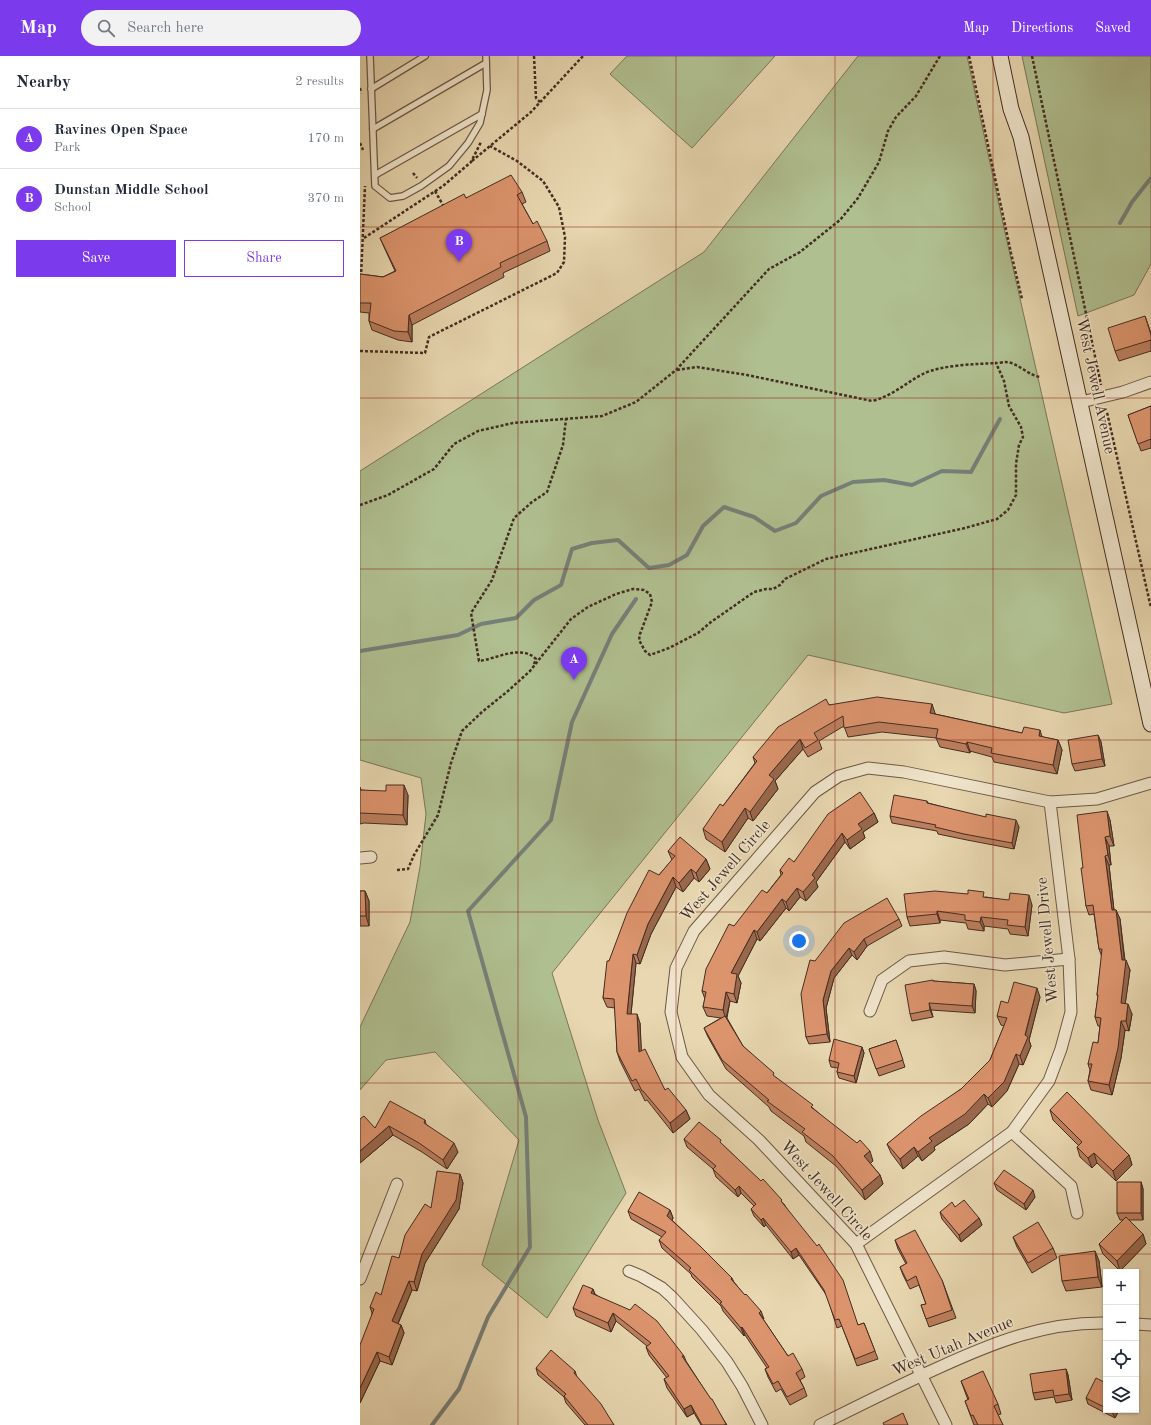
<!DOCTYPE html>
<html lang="en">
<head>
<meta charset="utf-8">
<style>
  :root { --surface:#fff; --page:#f2f2f3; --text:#1f2937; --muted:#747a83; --line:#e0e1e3; --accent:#7c3aed }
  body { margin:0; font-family:"Old Standard TT",serif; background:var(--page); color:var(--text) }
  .controls { position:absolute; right:12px; bottom:12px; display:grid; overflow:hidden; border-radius:0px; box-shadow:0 1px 3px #0004 }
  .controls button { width:36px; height:36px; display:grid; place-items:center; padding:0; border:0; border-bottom:1px solid var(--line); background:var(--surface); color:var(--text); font:20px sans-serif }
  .you { position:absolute; left:439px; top:885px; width:14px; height:14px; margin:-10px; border:3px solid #fff; border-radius:50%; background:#1a73e8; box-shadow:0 0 0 6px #1a73e833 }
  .badge { display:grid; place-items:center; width:26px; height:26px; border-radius:50%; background:var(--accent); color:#fff; font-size:13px; font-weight:700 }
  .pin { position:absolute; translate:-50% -33px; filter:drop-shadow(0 1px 2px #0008) }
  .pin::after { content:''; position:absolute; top:21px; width:14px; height:12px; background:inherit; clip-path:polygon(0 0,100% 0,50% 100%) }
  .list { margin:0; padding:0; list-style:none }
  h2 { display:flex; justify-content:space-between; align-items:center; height:52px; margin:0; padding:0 16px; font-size:17px }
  h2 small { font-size:13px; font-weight:400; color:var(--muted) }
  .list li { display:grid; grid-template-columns:26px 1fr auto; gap:12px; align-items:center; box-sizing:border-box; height:60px; padding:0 16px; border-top:1px solid var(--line) }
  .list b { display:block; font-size:15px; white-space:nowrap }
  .list p { margin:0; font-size:13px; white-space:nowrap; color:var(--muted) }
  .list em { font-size:13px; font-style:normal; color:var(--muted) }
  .actions { display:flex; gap:8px; padding:12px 16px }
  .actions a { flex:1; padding:9px 0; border:1px solid var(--accent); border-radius:0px; text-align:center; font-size:14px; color:var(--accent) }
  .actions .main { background:var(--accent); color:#fff }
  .icon { flex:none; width:22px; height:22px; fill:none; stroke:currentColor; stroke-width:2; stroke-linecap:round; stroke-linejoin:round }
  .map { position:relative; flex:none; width:791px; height:1369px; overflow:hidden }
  header { display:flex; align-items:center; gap:24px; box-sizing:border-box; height:56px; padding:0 20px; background:var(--accent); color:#fff }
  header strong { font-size:19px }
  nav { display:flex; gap:22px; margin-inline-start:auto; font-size:14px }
  .search { width:280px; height:36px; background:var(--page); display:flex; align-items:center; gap:10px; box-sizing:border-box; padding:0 14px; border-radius:22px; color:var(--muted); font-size:15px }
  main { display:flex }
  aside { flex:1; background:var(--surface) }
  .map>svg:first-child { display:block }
  .green { fill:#b0bf90; stroke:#7a765a }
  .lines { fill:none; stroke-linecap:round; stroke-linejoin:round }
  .stream { stroke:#768079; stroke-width:4 }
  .service-casing { stroke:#6c5846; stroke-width:8 }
  .minor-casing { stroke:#6c5846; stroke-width:13 }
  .secondary-casing { stroke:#432d23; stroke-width:17 }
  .path { stroke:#432d23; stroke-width:2.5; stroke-dasharray:3 2; stroke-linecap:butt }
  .service { stroke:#f0e5cc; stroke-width:5.5 }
  .minor { stroke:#f0e5cc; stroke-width:11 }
  .secondary { stroke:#f0e5cc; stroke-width:15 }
  .wall { fill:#bd7f5e; stroke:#432d23 }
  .shaded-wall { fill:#9a684c; stroke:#432d23 }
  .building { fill:#dc946d; stroke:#432d23 }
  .grid { fill:none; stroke:#8f2418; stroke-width:1; stroke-opacity:0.55 }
  .labels { text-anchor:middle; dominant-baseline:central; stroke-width:3; stroke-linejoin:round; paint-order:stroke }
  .street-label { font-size:16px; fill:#432d23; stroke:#f0e5cc }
</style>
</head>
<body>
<header>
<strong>Map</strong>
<div class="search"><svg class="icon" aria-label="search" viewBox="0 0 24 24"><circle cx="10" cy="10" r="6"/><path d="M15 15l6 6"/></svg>Search here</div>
<nav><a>Map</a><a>Directions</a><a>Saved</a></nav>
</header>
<main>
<aside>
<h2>Nearby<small>2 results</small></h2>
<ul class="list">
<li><span class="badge">A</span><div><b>Ravines Open Space</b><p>Park</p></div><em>170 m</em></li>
<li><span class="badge">B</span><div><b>Dunstan Middle School</b><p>School</p></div><em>370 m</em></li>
</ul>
<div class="actions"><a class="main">Save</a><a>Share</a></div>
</aside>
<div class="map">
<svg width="791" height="1369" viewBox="0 0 791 1369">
  <rect width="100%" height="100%" fill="#e8d7b0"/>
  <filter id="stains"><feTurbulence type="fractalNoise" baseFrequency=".005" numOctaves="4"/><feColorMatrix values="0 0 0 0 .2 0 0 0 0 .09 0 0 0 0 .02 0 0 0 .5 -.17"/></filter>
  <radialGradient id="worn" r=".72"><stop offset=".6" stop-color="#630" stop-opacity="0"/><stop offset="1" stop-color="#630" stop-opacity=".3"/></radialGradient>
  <g class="green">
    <path d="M267 0H415L332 92 250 18Z"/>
    <path d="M498 0H607L644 172 752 648 704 657 448 599 192 917 238 1064 266 1137 187 1262 122 1209 159 1084 75 996 26 1004 0 1034V971L50 866 60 811 66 758 61 722 0 704V415L344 196Z"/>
    <path d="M662 0H791V208L774 239 718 260Z"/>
  </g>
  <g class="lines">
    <g class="stream">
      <path d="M760 167 772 146 791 122"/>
      <path d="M0 595 98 579 121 568 156 562 174 544 201 529 212 493 232 487 258 484 289 512 309 509 327 499 343 470 364 451 394 461 415 475 436 467 461 440 493 426 524 424 552 429 582 415 611 416 640 363"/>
      <path d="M72 1369 99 1333 128 1261 170 1191 166 1061 108 855 191 764 212 666 252 578 276 543"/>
    </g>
    <defs>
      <g id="service">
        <path d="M10 0 15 130 30 142 43 140 61 130 89 110 108 87 120 67 127 34 126 0"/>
        <path d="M11 33 65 0"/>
        <path d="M13 73 126 7"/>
        <path d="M15 119 122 58"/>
      </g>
      <g id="minor">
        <path d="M721 346 763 336 791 326"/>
        <path d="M0 802 11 801"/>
        <path d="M510 955 522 924 549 905 584 901 645 909 709 903"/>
        <path d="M652 1076 711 1130 717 1157"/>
        <path d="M496 1188 652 1076 689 1025 701 993 711 956 709 903 690 746"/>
        <path d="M269 1215 281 1220 302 1232 312 1241 342 1274 367 1306 382 1330 402 1369"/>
        <path d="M0 1223 37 1128"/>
        <path d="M776 1268 791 1269"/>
        <path d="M460 1369C500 1349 540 1329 580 1311 635 1286 685 1266 746 1267"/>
        <path d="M586 1369 496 1188 399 1084 349 1039 322 1001 311 956 316 912 334 875 455 736 479 720 508 712 544 716 690 746 737 743 791 727"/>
      </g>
      <path id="secondary" d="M640 0 651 53 661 81 791 668"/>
    </defs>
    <use href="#service" class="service-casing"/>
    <use href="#minor" class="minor-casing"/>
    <use href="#secondary" class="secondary-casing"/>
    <g class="path">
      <path d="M174 0 176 42 180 46"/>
      <path d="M609 0 651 197 662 243"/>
      <path d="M672 0 741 329"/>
      <path d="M0 32 1 37"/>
      <path d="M0 87 3 94"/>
      <path d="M112 105 171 56 223 0"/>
      <path d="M53 117 57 122"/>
      <path d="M75 135 84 151"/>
      <path d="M4 182 83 130 111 106 121 86"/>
      <path d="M1 221 5 130"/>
      <path d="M0 295 65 297 69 281 197 217 204 206 205 181 199 151 183 125 157 105 130 90"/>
      <path d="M317 314 337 311 387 319 512 345C533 340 545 327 563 318 580 309 617 308 636 307"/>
      <path d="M746 352 791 552"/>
      <path d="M0 449 28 439 74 413 94 388 118 375 153 367 242 360 276 346 316 314 409 213 440 196 480 164 498 142 519 106 528 75 536 61 556 40 580 0"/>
      <path d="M174 608 176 603C161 588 136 603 119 605L111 557 132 524 154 462 172 446 187 436 203 389 206 363"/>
      <path d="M37 814 48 813 54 799 78 759 91 707 102 675 122 656 148 635 170 615 211 563 228 551 256 538 273 533 284 534 290 538 292 546 280 578 279 584 285 595 290 599 309 592 338 577 351 566 394 536 406 533H413L420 529 425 523 466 503 605 472 637 463 648 454 656 439V408L659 389 663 381 661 371 649 350 644 325 636 307C639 307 643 306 645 306 658 306 668 320 681 321"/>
    </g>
    <use href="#service" class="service"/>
    <use href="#minor" class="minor"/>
    <use href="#secondary" class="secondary"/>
  </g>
  <g class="wall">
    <path d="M162 136 166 146 162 148 173 168 187 185 190 195 143 217 144 221 52 269V286L38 284 12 274 9 265V257L0 256V218L23 221 35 215 24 191 20 182 106 142Z"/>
    <path d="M785 260 791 277V295L759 305 755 295Z"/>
    <path d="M791 350V392L781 395 768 359Z"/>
    <path d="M469 649 575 657V658L662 677 698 684 702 694 697 718 634 706 632 701 610 695V697L580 691 576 682 522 676 488 681 484 670 459 685 462 693 448 701 443 693 415 725 418 733 393 765 388 762 365 796 346 783 343 773 363 750 395 707 393 701Z"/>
    <path d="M738 679 741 686 745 710 715 715 712 708Z"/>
    <path d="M0 731 1 734 48 739 47 769 4 767 0 768Z"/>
    <path d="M567 745 568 747 659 771 654 793 607 784 578 778 577 775 532 767 530 760Z"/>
    <path d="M514 757 518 766 503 776 505 782 490 793 485 786 456 826 458 831 446 845 440 841 429 855 426 852 400 885 397 883 378 920 381 927 377 947 370 945 367 962 383 990 415 1021 454 1053 513 1105 510 1107 520 1119 523 1128 505 1144 476 1110 446 1086 444 1080 411 1055 409 1051 366 1013 348 981 344 972 361 962 347 960 343 951 345 943 342 935 374 870 407 837 421 819 420 814Z"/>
    <path d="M750 764 754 790H749L751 809H749L754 854H756L760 863 765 904 770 914 765 948 772 958 769 975 765 974 761 1002 752 1039 731 1034 728 1025 730 1014 728 1008 738 987 740 970H738L735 961 738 941 737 939 742 901 739 893 734 858 729 859 726 850 723 812Z"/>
    <path d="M308 795 346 803 350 813 339 826 334 822 323 836 316 831 291 878 280 908 276 907 271 958 280 967 281 995 305 1034 326 1054 330 1063 313 1077 287 1044 285 1045 279 1033 275 1035 260 1005 257 996 255 952 247 951 243 942 249 905 299 819 312 804Z"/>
    <path d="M0 835H5L9 845V870H0Z"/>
    <path d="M626 841 672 849 668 880 650 878 648 873 624 870V875L608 873 606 867 580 864V867L550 870 547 861Z"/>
    <path d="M539 863 542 870 507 890 497 904 492 899 474 922 466 952 470 986 449 988 446 981 455 905Z"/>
    <path d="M573 925 614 928 616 935 615 957 571 954 573 961 552 965 550 958Z"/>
    <path d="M680 941 669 984 671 990 663 1009 659 1008 647 1035 632 1051 628 1048 609 1068 574 1091 575 1094 562 1105 558 1100 543 1113 531 1097 527 1088 601 1033 630 1004 644 970 641 969 637 960 648 947Z"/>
    <path d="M536 984 545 1011 519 1020 509 993Z"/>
    <path d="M502 991 504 997 496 1027 479 1022 477 1016 478 1012 471 1011 469 1004Z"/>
    <path d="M690 1054 769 1099 772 1109 756 1125 737 1107 732 1112 720 1101 717 1091 719 1090 693 1064Z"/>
    <path d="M0 1063 15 1072 65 1064 66 1068 98 1096 87 1113 62 1096 33 1079 0 1107Z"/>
    <path d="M324 1083 363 1089 424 1148 498 1269 504 1267 518 1303 497 1310 482 1270 477 1272 467 1240 439 1199 433 1203 406 1169 404 1171 394 1160 391 1153 394 1150 381 1137 378 1141 356 1121 353 1113 327 1091Z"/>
    <path d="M100 1118 103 1127 99 1153 65 1207 57 1235 52 1234 38 1268 41 1269 44 1277 32 1309 20 1305 0 1347 12 1257 10 1251 21 1239 39 1202 71 1152Z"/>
    <path d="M781 1126 783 1133V1164H768L783 1178 786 1188 760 1215 743 1198 739 1188 763 1164H760L757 1157Z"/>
    <path d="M634 1127 675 1141 666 1154 637 1134Z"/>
    <path d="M595 1151 619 1162 622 1169 601 1186 582 1163 580 1156Z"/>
    <path d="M310 1154 313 1162 312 1164 372 1222 374 1226 403 1263 428 1300 442 1313 445 1321 440 1324 444 1332 447 1340 430 1349 421 1333 416 1336 408 1321 405 1313 407 1312 385 1279 384 1280 363 1255 361 1250 332 1221 331 1218 302 1192 299 1184 302 1181 271 1163 268 1155Z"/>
    <path d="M653 1181 693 1192 697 1202 672 1217 657 1191Z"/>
    <path d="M535 1184 582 1224 596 1262 569 1271 561 1249 566 1248 559 1229 550 1233 543 1219 540 1211 546 1208 538 1193Z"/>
    <path d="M735 1195 739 1205 742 1231 706 1235 702 1225Z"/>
    <path d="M233 1233 235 1238 324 1300 326 1305 367 1369H341L334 1357 327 1361 307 1332 304 1323 307 1322 289 1299 286 1291 287 1290 256 1265 251 1276 216 1260 213 1252Z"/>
    <path d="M176 1312 215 1315 217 1321 254 1369H225L206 1347 204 1341 178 1319Z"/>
    <path d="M706 1313 708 1319 712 1344 696 1347 694 1341 675 1344 673 1337Z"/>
    <path d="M601 1325 638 1348 641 1358 638 1359 643 1369H614L605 1345 608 1344Z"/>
    <path d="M746 1327V1354H759L755 1362 728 1348 726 1342Z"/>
  </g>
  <g class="shaded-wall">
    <path d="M49 259 52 269V286L48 276Z"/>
    <path d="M572 648 575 657 574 666 570 657Z"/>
    <path d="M680 674 683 684 679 680Z"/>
    <path d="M738 679 741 686 745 710 742 703Z"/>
    <path d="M440 683 443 693 415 725 418 733 393 765 390 756 409 719Z"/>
    <path d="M698 684 702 694 697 718 693 709Z"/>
    <path d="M607 686 610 695V697L606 688Z"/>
    <path d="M44 729 48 739 47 769 43 759Z"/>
    <path d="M385 752 388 762 365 796 362 786Z"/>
    <path d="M747 755 750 764 754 790 750 780Z"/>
    <path d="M514 757 518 766 503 776 505 782 490 793 487 784 498 768Z"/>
    <path d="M656 764 659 771 654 793 652 787Z"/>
    <path d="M482 777 485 786 456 826 458 831 446 845 443 836 452 819Z"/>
    <path d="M745 781 749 790 751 809 748 799Z"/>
    <path d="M745 800 749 809 755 864 752 854Z"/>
    <path d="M346 803 350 813 339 826 336 817Z"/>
    <path d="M331 813 334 822 323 836 319 827Z"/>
    <path d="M313 821 316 831 291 878 280 908 277 899 288 868Z"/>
    <path d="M437 832 440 841 429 855 426 846Z"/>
    <path d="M5 835 9 845V870L6 860Z"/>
    <path d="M669 839 672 849 668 880 665 871Z"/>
    <path d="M422 843 426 852 400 885 397 876Z"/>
    <path d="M756 854 760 863 765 910 766 904 770 914 764 957 761 947 762 904Z"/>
    <path d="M577 855 580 864V867L577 858Z"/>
    <path d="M621 861 624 870V875L620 866Z"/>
    <path d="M394 874 397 883 378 920 381 927 377 947 374 938 371 917Z"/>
    <path d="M504 883 507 890 497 904 494 896Z"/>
    <path d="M489 892 492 899 474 922 466 952 470 986 467 978 463 944 471 915Z"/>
    <path d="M273 898 276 907 270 968 267 958Z"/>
    <path d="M614 928 616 935 615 957 612 950Z"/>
    <path d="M677 932 680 941 669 984 671 990 663 1009 660 1000Z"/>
    <path d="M366 936 370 945 366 963 363 954Z"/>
    <path d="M569 947 573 961 570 954Z"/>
    <path d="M768 948 772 958 769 975 766 965Z"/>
    <path d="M277 958 280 967 282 1006 279 996Z"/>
    <path d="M761 965 765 974 761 1002 752 1039 749 1029Z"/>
    <path d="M502 991 504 997 496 1027 494 1020Z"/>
    <path d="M656 998 659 1008 647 1035 632 1051 628 1042Z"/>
    <path d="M624 1038 628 1048 609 1068 574 1091 575 1094 562 1105 558 1096 569 1082Z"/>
    <path d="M326 1054 330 1063 313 1077 310 1067Z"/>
    <path d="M29 1070 33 1079 0 1107V1095Z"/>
    <path d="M94 1087 98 1096 87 1113 83 1104Z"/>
    <path d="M554 1091 558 1100 543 1113 540 1103Z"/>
    <path d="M510 1095 513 1105 508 1110 504 1100Z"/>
    <path d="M734 1097 737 1107 732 1112 728 1102Z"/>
    <path d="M769 1099 772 1109 756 1125 753 1115Z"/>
    <path d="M100 1118 103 1127 99 1153 65 1207 57 1235 54 1226 62 1198Z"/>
    <path d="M520 1119 523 1128 505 1144 502 1134Z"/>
    <path d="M781 1126 783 1133V1164L781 1157Z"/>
    <path d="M379 1130 381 1137 378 1141 375 1134Z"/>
    <path d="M673 1134 675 1141 666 1154 664 1148Z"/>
    <path d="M310 1154 313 1162 310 1168 307 1160Z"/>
    <path d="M403 1162 406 1169 404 1171 401 1164Z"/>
    <path d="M619 1162 622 1169 601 1186 599 1179Z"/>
    <path d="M783 1178 786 1188 760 1215 757 1205Z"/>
    <path d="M436 1192 439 1199 433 1203 431 1196Z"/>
    <path d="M735 1195 739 1205 742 1231 738 1221Z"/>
    <path d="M49 1225 52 1234 35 1274 32 1265Z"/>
    <path d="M233 1233 236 1242 231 1237Z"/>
    <path d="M401 1255 404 1263 399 1257Z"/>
    <path d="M253 1257 256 1265 251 1276 248 1267Z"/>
    <path d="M41 1269 44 1277 32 1309 29 1301Z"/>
    <path d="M382 1271 385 1279 384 1280 381 1272Z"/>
    <path d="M17 1296 20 1305 0 1347V1332Z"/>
    <path d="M706 1313 708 1319 712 1344 709 1338Z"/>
    <path d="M331 1349 334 1357 327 1361 324 1353Z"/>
    <path d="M753 1354H759L755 1362 752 1356Z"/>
  </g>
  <g class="building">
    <path d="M151 119 162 136 157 139 173 168 177 165 187 185 140 207 141 211 49 259 48 276 34 275 9 265 11 247H0V218L23 221 36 215 20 182 104 138 106 142Z"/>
    <path d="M785 260 791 279V284L755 295 748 272Z"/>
    <path d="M791 350V383L778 388 768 359Z"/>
    <path d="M517 641 572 648 570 657 662 677 664 671 680 674 679 680 698 684 693 709 631 697 632 692 607 686 606 688 576 682 578 673 519 666 484 672 483 660 454 677 458 684 445 692 440 683 409 719 414 723 390 756 385 752 362 786 343 773 360 748 363 750 397 705 393 701 418 671 466 643 469 649Z"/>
    <path d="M738 679 742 703 712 708 708 684Z"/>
    <path d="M26 729H44L43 759 0 757V734L26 735Z"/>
    <path d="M500 736 514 757 498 768 502 773 487 784 482 777 452 819 455 822 443 836 437 832 426 846 422 843 397 876 394 874 371 917 377 918 374 938 366 936 363 954 343 951 346 936 342 935 346 913 369 868 374 870 402 834 407 837 423 817 420 814 429 802 434 806 468 758Z"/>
    <path d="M534 739 567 745V747L626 761V758L656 764 652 787 604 778 575 771 576 769 530 760Z"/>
    <path d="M747 755 750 780 745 781 748 799 745 800 752 854H756L762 904H766L761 947 768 948 766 965H761L758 992 749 1029 728 1025 732 1008H728L733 986 738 987 741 962 735 961 738 939H737L742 893H739L733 849 726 850 721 812H723L717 759Z"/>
    <path d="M320 781 346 803 336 817 331 813 319 827 313 821 288 868 277 899 273 898 267 958H277L279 996 285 993 305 1034 308 1032 326 1054 310 1067 283 1035H282L276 1023 272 1025 257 996 254 943 243 942 247 905H249L267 857 289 814 299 819 315 800 308 795Z"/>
    <path d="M608 834 624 836 623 841 649 844 650 837 669 839 665 871 647 869 648 864 621 861 620 866 605 864V859L577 855V858L547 861 544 838 575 835 608 838Z"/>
    <path d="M0 835H5L6 860H0Z"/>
    <path d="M527 842 539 863 504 883 494 896 489 892 471 915 463 944 467 978 446 981 441 938 450 904 455 905 484 867Z"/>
    <path d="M573 924V925L614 928 612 950 569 947 570 954 550 958 545 929Z"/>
    <path d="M654 926 677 932 665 979 668 981 660 1000 656 998 644 1026 628 1042 624 1038 605 1058 569 1082 572 1085 558 1096 554 1091 540 1103 527 1088 561 1060 601 1033 630 1004 647 962 637 960 641 945 648 947Z"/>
    <path d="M365 960 383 990 414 1017 413 1019 453 1049 451 1051 497 1087 500 1084 510 1095 504 1100 520 1119 502 1134 473 1100 442 1076 445 1073 407 1045 409 1044 362 1004 344 972Z"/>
    <path d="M474 983 502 991 494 1020 477 1016 479 1007 469 1004Z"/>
    <path d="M536 984 543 1004 516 1013 509 993Z"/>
    <path d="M707 1036 769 1099 753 1115 734 1097 728 1102 717 1091 722 1086 690 1054Z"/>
    <path d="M30 1045 65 1064 64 1067 94 1087 83 1104 59 1087 29 1070 0 1095V1063L4 1060 15 1072Z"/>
    <path d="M339 1066 361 1084 360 1086 401 1125 403 1123 422 1144 421 1145 457 1190 459 1188 483 1224 498 1269 504 1267 515 1295 495 1303 479 1263 475 1264 464 1234 436 1192 431 1196 403 1162 401 1164 391 1153 396 1148 379 1130 375 1134 353 1113 356 1110 324 1083Z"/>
    <path d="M644 1114 673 1134 664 1148 634 1127Z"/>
    <path d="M77 1115 100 1118 96 1144 62 1198 54 1226 49 1225 32 1265 41 1269 29 1301 17 1296 0 1332V1289L14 1253 10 1251 16 1236 21 1239 32 1200 39 1202 45 1179 65 1148 71 1152Z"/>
    <rect x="757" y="1126" width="24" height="31"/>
    <path d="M279 1136 310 1154 307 1160 340 1190 372 1222 371 1223 385 1239 386 1238 401 1255 399 1257 428 1300 433 1297 442 1313 436 1317 444 1332 427 1341 418 1325 413 1328 405 1313 409 1311 382 1271 381 1272 360 1247 362 1246 329 1214 331 1212 299 1184 306 1176 268 1155Z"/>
    <path d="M604 1144 619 1162 599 1179 580 1156 592 1146 595 1151Z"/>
    <path d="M766 1161 783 1178 757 1205 739 1188Z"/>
    <path d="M678 1166 693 1192 668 1207 653 1181Z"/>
    <path d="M555 1174 582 1224 592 1254 566 1263 561 1249 566 1248 556 1220 547 1225 540 1211 547 1207 535 1184Z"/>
    <path d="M735 1195 738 1221 702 1225 699 1200Z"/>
    <path d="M223 1229 233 1233 231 1237 270 1254 275 1248 297 1265 324 1300H322L351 1343H352L366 1368 364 1369H342L331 1349 324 1353 304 1323 309 1320 286 1291 291 1287 253 1257 248 1267 213 1252Z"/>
    <path d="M191 1294 215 1315 214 1317 241 1348 254 1369H228L204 1340 206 1338 176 1312Z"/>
    <path d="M706 1313 709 1338 694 1340 693 1334 673 1337 670 1318Z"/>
    <path d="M623 1315 638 1348 634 1350 643 1369H618L613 1359 611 1360 605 1345 609 1343 601 1325Z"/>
    <path d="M736 1322 746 1327V1352L726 1342Z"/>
    <path d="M543 1357 548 1369H524L523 1367Z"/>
  </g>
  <path class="grid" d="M158 0V1369M316 0V1369M475 0V1369M633 0V1369M0 171H791M0 342H791M0 513H791M0 684H791M0 856H791M0 1027H791M0 1198H791"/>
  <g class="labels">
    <g class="street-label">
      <text transform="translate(735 330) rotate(78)">West Jewell Avenue</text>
      <text transform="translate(366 815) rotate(-49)">West Jewell Circle</text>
      <text transform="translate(688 884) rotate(-95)">West Jewell Drive</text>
      <text transform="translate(466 1135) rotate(48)">West Jewell Circle</text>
      <text transform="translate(593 1291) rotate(-23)">West Utah Avenue</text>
    </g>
  </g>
  <rect width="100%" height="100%" filter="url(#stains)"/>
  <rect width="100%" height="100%" fill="url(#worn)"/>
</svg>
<div class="controls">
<button>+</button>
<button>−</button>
<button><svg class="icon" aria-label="locate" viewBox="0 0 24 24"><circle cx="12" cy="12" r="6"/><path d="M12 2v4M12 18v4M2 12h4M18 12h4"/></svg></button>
<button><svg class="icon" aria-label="layers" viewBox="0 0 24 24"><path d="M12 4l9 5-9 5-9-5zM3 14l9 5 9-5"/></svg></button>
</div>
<div class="you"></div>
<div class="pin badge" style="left:214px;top:624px">A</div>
<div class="pin badge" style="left:99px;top:206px">B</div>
</div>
</main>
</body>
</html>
